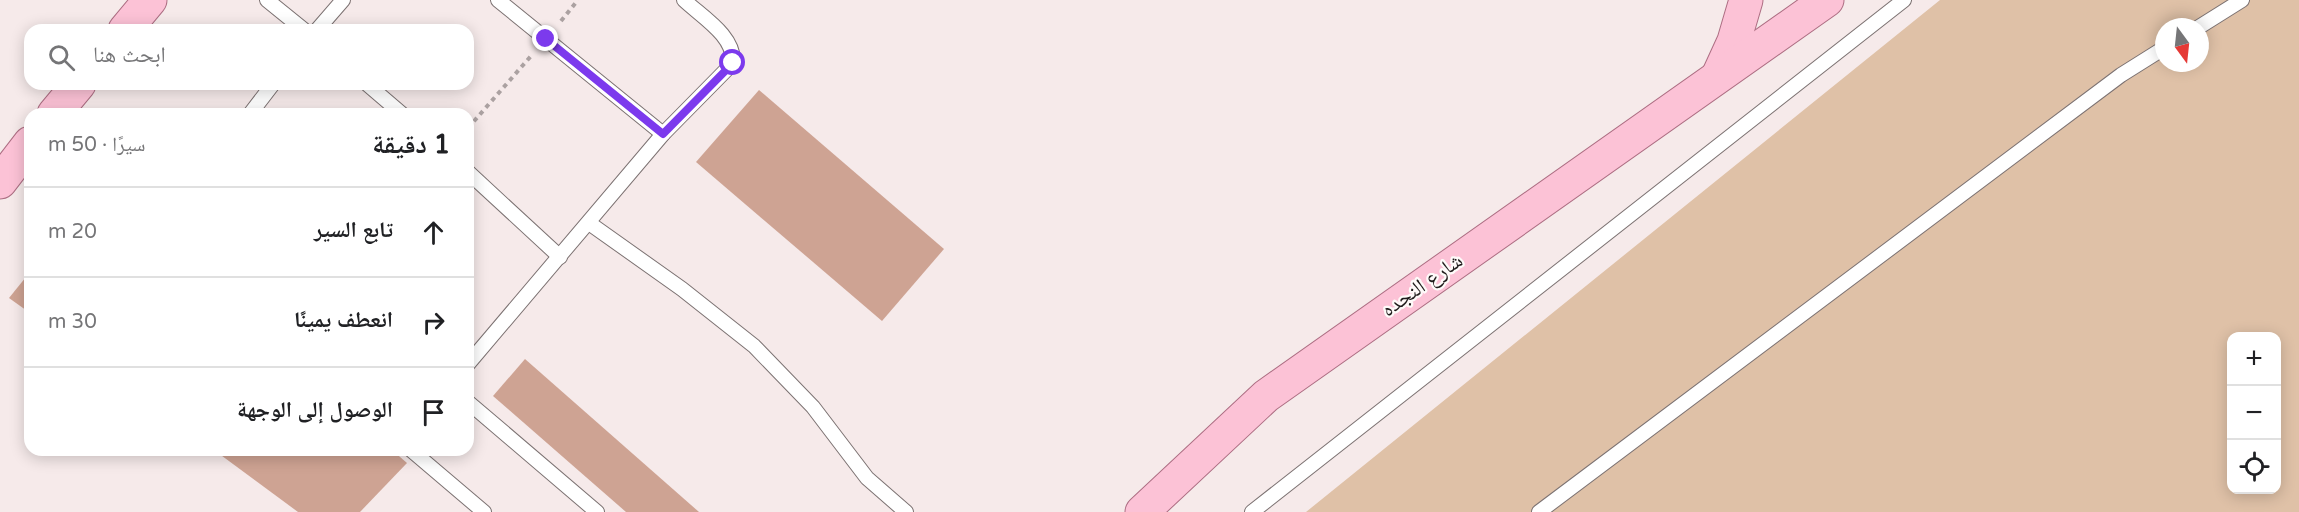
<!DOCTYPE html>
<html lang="ar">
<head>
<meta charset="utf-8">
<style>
  :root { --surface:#fff; --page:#f2f2f2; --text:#202124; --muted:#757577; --line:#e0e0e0 }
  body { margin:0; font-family:"Varela Round","Noto Naskh Arabic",sans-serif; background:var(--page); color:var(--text); direction:rtl }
  .controls { position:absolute; right:18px; bottom:18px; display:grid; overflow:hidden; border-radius:12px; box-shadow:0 3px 15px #0003 }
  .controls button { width:54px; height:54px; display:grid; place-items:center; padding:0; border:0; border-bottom:2px solid var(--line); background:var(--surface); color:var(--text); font:30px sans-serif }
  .compass { position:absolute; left:2155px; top:18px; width:54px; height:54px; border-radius:50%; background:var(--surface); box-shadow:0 3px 15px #0003; rotate:165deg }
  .stop { position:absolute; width:18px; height:18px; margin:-14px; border:4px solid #7c3aed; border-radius:50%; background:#fff }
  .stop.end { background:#7c3aed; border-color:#fff; box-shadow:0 2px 6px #0008 }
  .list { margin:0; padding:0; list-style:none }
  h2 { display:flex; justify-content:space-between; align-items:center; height:78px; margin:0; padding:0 24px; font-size:26px }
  h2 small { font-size:20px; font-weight:400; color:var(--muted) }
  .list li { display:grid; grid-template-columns:39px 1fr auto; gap:18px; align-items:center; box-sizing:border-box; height:90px; padding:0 24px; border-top:2px solid var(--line) }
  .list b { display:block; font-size:22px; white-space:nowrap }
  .list em { font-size:20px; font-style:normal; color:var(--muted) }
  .icon { flex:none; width:33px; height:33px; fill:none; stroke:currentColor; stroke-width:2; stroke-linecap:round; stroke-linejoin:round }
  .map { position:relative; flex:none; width:2299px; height:512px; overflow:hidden; direction:ltr }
  .search { position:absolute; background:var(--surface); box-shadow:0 3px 15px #0003; left:24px; top:24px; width:450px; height:66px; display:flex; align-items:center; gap:15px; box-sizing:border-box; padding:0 21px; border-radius:18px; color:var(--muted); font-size:22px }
  .panel { position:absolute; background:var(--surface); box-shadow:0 3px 15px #0003; left:24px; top:108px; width:450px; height:348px; border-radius:18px; direction:rtl }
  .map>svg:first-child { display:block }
  .green { fill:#dfc1a7; fill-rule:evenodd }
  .building { fill:#cea393 }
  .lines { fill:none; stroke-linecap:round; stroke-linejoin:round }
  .service-casing { stroke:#7c7272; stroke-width:16 }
  .primary-casing { stroke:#ad6e83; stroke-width:35 }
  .path { stroke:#aba1a1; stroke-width:4; stroke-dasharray:4.5 4.5; stroke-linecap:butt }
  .service { stroke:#fff; stroke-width:14 }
  .primary { stroke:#fcc2d6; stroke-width:33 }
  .route { stroke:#7c3aed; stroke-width:8 }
  .labels { text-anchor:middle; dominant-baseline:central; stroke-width:4.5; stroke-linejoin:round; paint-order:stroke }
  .street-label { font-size:21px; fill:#1f1b1b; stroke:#fefaf9 }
</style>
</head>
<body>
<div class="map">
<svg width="2299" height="512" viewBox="0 0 2299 512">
  <rect width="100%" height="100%" fill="#f6eaea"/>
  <path class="green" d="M1940 0H2299V512H1306ZM2164 27H2200V63H2164ZM2232 336H2276V490H2232Z"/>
  <g class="building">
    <path d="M759 90 944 249 882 321 696 162Z"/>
    <path d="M30 272V313L9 298Z"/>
    <path d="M525 359 699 512H626L493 396Z"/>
    <path d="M214 450H392L407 463 360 512H298Z"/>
  </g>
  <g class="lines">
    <defs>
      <g id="service">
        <path d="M267 0 304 30"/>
        <path d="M498 0 663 134"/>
        <path d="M2199 27 2242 0"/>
        <path d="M317 30 343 0"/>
        <path d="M367 84 402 114"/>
        <path d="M250 114 273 84"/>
        <path d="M468 172 560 257"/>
        <path d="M589 223 682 289 754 346 813 407 867 478 906 512"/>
        <path d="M468 364 663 134 733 63C735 36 702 17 684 0"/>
        <path d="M468 402 597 512"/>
        <path d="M411 450 484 512"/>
        <path d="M1252 512 1904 0"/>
        <path d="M1539 512 2121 75 2164 48"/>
      </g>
      <g id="primary">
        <path d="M125 30 150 0"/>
        <path d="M1718 76 1734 41 1746 0"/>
        <path d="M54 114 79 84"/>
        <path d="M0 182 30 143"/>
        <path d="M1142 512 1266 396 1827 0"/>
      </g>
    </defs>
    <use href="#service" class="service-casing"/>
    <use href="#primary" class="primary-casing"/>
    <g class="path">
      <path d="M561 21 578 0"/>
      <path d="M468 128 531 56"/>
    </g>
    <use href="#service" class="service"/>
    <use href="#primary" class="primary"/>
  </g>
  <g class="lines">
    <path class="route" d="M546 39 663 134 733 63"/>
  </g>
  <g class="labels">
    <g class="street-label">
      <text transform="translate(1422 285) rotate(-35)">شارع النجده</text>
    </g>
  </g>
</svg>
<div class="controls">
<button>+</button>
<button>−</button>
<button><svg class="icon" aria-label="locate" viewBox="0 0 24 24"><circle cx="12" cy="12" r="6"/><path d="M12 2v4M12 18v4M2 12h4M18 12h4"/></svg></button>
</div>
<svg class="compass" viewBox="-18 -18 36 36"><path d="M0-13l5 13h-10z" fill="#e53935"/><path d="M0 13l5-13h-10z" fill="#757577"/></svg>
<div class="stop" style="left:733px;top:63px"></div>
<div class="stop end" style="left:546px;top:39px"></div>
<div class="search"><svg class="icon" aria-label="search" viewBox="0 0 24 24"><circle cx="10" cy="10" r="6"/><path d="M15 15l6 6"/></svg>ابحث هنا</div>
<section class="panel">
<h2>1 دقيقة<small>سيرًا · 50 m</small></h2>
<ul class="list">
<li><svg class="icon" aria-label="ahead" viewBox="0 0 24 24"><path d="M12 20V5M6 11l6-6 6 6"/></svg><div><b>تابع السير</b></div><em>20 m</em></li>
<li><svg class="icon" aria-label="right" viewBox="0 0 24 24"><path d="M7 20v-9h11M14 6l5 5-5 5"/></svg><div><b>انعطف يمينًا</b></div><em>30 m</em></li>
<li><svg class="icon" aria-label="arrive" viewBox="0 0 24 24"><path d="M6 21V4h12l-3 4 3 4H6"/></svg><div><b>الوصول إلى الوجهة</b></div></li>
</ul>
</section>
</div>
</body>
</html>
